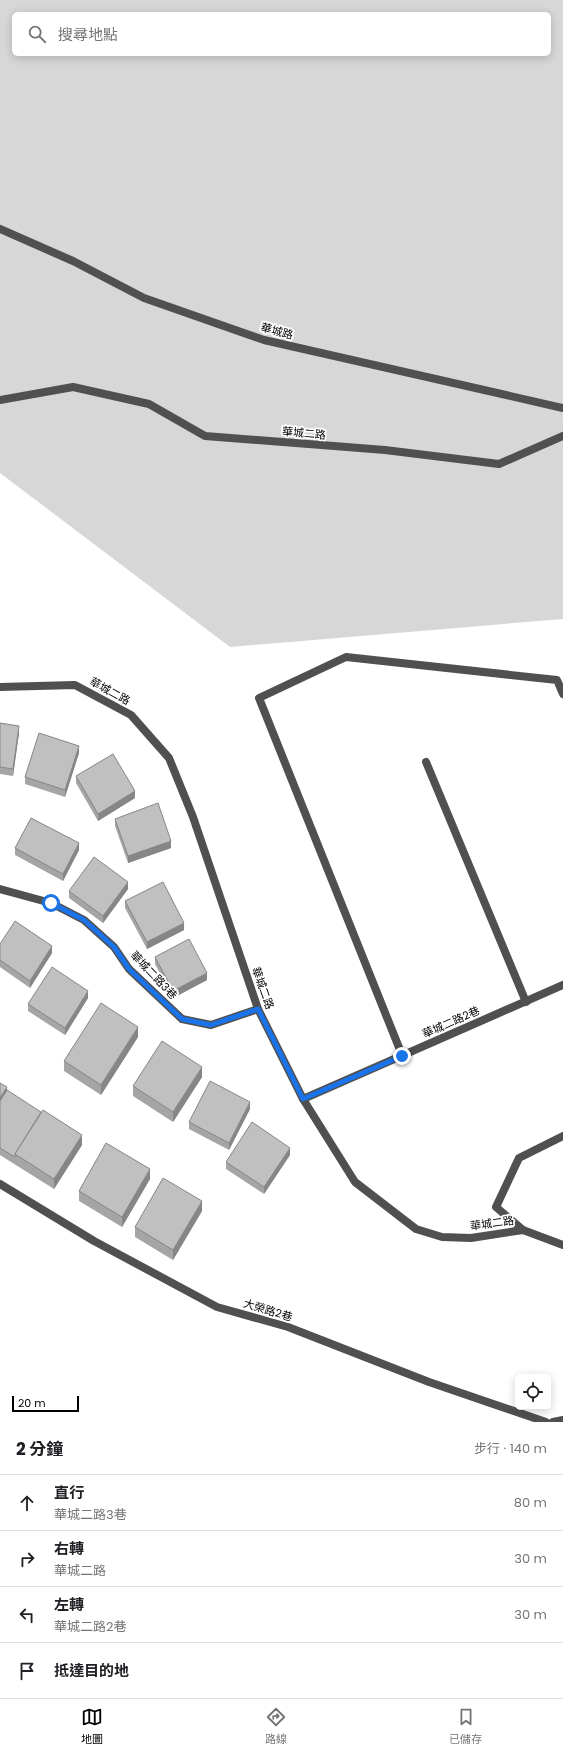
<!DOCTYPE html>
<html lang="zh-TW">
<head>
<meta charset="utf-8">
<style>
  :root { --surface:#fff; --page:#f2f2f2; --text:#202124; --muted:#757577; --line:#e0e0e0; --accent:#000 }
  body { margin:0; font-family:Poppins,"Noto Sans TC",sans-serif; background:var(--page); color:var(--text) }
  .controls { position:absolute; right:12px; bottom:12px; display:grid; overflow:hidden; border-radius:6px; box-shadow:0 2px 10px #0003 }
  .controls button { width:36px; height:36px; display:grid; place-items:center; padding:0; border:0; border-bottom:1px solid var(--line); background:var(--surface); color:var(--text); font:20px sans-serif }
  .scale { position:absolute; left:12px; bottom:10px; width:67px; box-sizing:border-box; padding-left:4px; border:2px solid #000; border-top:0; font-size:11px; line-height:14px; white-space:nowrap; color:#000; -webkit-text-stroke:3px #fff; paint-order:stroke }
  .stop { position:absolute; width:12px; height:12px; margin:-9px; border:3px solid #1a73e8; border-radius:50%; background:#fff }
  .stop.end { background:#1a73e8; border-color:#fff; box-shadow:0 1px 4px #0008 }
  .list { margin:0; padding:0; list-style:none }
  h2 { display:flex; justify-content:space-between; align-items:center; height:52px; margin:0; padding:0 16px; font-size:17px }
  h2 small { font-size:13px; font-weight:400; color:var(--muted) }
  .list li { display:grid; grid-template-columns:26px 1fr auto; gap:12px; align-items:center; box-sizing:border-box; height:56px; padding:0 16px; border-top:1px solid var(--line) }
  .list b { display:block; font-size:15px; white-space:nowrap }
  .list p { margin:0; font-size:13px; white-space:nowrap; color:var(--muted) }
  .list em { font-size:13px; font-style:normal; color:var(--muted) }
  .icon { flex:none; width:22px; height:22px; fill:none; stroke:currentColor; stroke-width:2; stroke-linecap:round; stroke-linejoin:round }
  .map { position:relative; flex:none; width:563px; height:1422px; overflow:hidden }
  .search { position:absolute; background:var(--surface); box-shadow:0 2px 10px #0003; left:12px; right:12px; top:12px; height:44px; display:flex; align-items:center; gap:10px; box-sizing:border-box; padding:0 14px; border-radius:6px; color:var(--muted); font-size:15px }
  .sheet { height:276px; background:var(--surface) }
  nav { display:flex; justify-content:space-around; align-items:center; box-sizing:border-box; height:56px; border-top:1px solid var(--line); background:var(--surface); font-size:11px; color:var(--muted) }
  nav a { display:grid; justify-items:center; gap:2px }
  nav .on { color:var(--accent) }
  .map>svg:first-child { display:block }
  .green { fill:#d7d7d7; fill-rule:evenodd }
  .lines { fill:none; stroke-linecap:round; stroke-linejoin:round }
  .lane { stroke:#505050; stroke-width:8 }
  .street { stroke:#505050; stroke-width:8 }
  .wall { fill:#a5a5a5 }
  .shaded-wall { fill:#868686 }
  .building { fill:#c0c0c0; stroke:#868686 }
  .route { stroke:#1a73e8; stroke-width:5 }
  .labels { text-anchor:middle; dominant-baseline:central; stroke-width:3.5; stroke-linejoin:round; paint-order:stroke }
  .street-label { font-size:11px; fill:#000; stroke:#fff }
</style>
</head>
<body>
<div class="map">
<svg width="563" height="1422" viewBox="0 0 563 1422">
  <rect width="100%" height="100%" fill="#fff"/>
  <path class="green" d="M0 0H563V619L230 647 0 473ZM14 14H549V54H14Z"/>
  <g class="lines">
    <g class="lane">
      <path d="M0 400 73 387 149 404 205 436 385 450 499 464 563 436"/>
      <path d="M0 687 75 685 131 715 169 758 193 817 258 1009 303 1099 355 1182 416 1229 442 1237 471 1238 523 1230 563 1245"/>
      <path d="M426 762 526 1002"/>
      <path d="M0 889 51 903 84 920 114 947 129 969 182 1019 211 1025 258 1009"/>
      <path d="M402 1055 259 698 346 657 557 680 563 694"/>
      <path d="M303 1099 563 985"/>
      <path d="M0 1184 94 1241 217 1307 288 1327 429 1382 546 1422"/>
      <path d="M523 1230 496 1207 519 1158 563 1136"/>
      <path d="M553 1422 563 1420"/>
    </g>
    <path class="street" d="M0 229 73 261 144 298 264 340 563 408"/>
  </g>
  <g class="wall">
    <path d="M0 723 19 733 13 776 0 774Z"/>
    <path d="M79 753 65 797 25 784V777Z"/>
    <path d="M76 776 135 798 98 821 76 783Z"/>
    <path d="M115 819 171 848 128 863 115 826Z"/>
    <path d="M15 848 79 850 63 881 15 855Z"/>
    <path d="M128 889 103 923 69 898V891Z"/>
    <path d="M125 901 184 930 147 949 125 908Z"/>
    <path d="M0 944 52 953 30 988 0 967Z"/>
    <path d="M155 957 207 980 173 998 155 964Z"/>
    <path d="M88 998 65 1035 28 1011V1004Z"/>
    <path d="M138 1037 101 1095 64 1071V1061Z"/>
    <path d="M202 1077 173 1122 133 1096V1086Z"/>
    <path d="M0 1083 7 1090 82 1145 54 1189 0 1155Z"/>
    <path d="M250 1109 229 1150 189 1129V1122Z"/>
    <path d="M290 1155 264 1194 226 1169V1162Z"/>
    <path d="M150 1179 122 1227 79 1201V1191Z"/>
    <path d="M202 1211 173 1260 135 1237V1227Z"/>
  </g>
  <g class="shaded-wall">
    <path d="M19 726V733L13 776V769Z"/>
    <path d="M79 746V753L65 797V790Z"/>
    <path d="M135 791V798L98 821V814Z"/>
    <path d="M171 841V848L128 863V856Z"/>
    <path d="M79 843V850L63 881V874Z"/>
    <path d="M128 882V889L103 923V916Z"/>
    <path d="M184 923V930L147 949V942Z"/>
    <path d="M52 946V953L30 988V981Z"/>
    <path d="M207 973V980L173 998V991Z"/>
    <path d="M88 991V998L65 1035V1028Z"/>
    <path d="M138 1027V1037L101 1095V1085Z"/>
    <path d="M202 1067V1077L173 1122V1112Z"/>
    <path d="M7 1087V1097L0 1108V1098Z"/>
    <path d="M250 1102V1109L229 1150V1143Z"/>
    <path d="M82 1135V1145L54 1189V1179Z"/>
    <path d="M290 1148V1155L264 1194V1187Z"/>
    <path d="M150 1169V1179L122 1227V1217Z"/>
    <path d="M202 1201V1211L173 1260V1250Z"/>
  </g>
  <g class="building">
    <path d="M0 723 19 726 13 769 0 767Z"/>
    <path d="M39 733 79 746 65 790 25 777Z"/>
    <path d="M113 754 135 791 98 814 76 776Z"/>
    <path d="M158 803 171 841 128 856 115 819Z"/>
    <path d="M31 818 79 843 63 874 15 848Z"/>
    <path d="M94 857 128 882 103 916 69 891Z"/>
    <path d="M163 882 184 923 147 942 125 901Z"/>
    <path d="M15 921 52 946 30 981 0 960V944Z"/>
    <path d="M189 939 207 973 173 991 155 957Z"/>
    <path d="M52 967 88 991 65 1028 28 1004Z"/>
    <path d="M101 1003 138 1027 101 1085 64 1061Z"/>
    <path d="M162 1041 202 1067 173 1112 133 1086Z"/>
    <path d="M210 1081 250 1102 229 1143 189 1122Z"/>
    <path d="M0 1083 7 1087 0 1098Z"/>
    <path d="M7 1090 41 1112 15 1154V1157L0 1148V1101Z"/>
    <path d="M43 1110 82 1135 54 1179 15 1154Z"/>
    <path d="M252 1122 290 1148 264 1187 226 1162Z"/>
    <path d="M106 1143 150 1169 122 1217 79 1191Z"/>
    <path d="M163 1178 202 1201 173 1250 135 1227Z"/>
  </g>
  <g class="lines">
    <path class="route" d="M51 903 84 920 114 947 129 969 182 1019 211 1025 258 1009 303 1099 402 1056"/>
  </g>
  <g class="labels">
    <g class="street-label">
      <text transform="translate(277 331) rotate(15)">華城路</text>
      <text transform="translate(304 433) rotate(5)">華城二路</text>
      <text transform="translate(110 691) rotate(29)">華城二路</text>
      <text transform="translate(154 975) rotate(46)">華城二路3巷</text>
      <text transform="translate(263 988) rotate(70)">華城二路</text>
      <text transform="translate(451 1022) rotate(-24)">華城二路2巷</text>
      <text transform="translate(492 1223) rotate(-8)">華城二路</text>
      <text transform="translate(268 1310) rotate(17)">大榮路2巷</text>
    </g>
  </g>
</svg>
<div class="controls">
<button><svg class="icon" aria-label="locate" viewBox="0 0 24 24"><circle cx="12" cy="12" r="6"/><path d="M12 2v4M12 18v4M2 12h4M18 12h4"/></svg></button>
</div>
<div class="scale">20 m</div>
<div class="stop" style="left:51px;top:903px"></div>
<div class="stop end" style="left:402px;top:1056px"></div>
<div class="search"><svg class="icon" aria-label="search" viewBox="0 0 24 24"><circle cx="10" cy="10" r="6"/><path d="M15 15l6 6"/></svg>搜尋地點</div>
</div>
<section class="sheet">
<h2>2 分鐘<small>步行 · 140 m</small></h2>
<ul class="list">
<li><svg class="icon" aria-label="ahead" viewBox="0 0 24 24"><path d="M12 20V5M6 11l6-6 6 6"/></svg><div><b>直行</b><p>華城二路3巷</p></div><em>80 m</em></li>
<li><svg class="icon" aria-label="right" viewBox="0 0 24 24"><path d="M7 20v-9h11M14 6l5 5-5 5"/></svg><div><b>右轉</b><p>華城二路</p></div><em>30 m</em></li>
<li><svg class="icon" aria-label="left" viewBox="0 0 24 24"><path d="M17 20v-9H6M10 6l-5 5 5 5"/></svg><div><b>左轉</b><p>華城二路2巷</p></div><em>30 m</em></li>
<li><svg class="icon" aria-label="arrive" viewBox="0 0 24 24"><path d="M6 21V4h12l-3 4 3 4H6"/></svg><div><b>抵達目的地</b></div></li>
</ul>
</section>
<nav>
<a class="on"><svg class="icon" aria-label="map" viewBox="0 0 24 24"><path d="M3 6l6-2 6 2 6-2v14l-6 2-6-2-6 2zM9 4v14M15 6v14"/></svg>地圖</a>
<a><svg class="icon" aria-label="directions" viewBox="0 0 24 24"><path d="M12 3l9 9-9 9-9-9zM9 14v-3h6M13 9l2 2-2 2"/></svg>路線</a>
<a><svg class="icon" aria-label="saved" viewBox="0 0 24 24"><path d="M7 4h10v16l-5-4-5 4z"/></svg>已儲存</a>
</nav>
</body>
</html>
